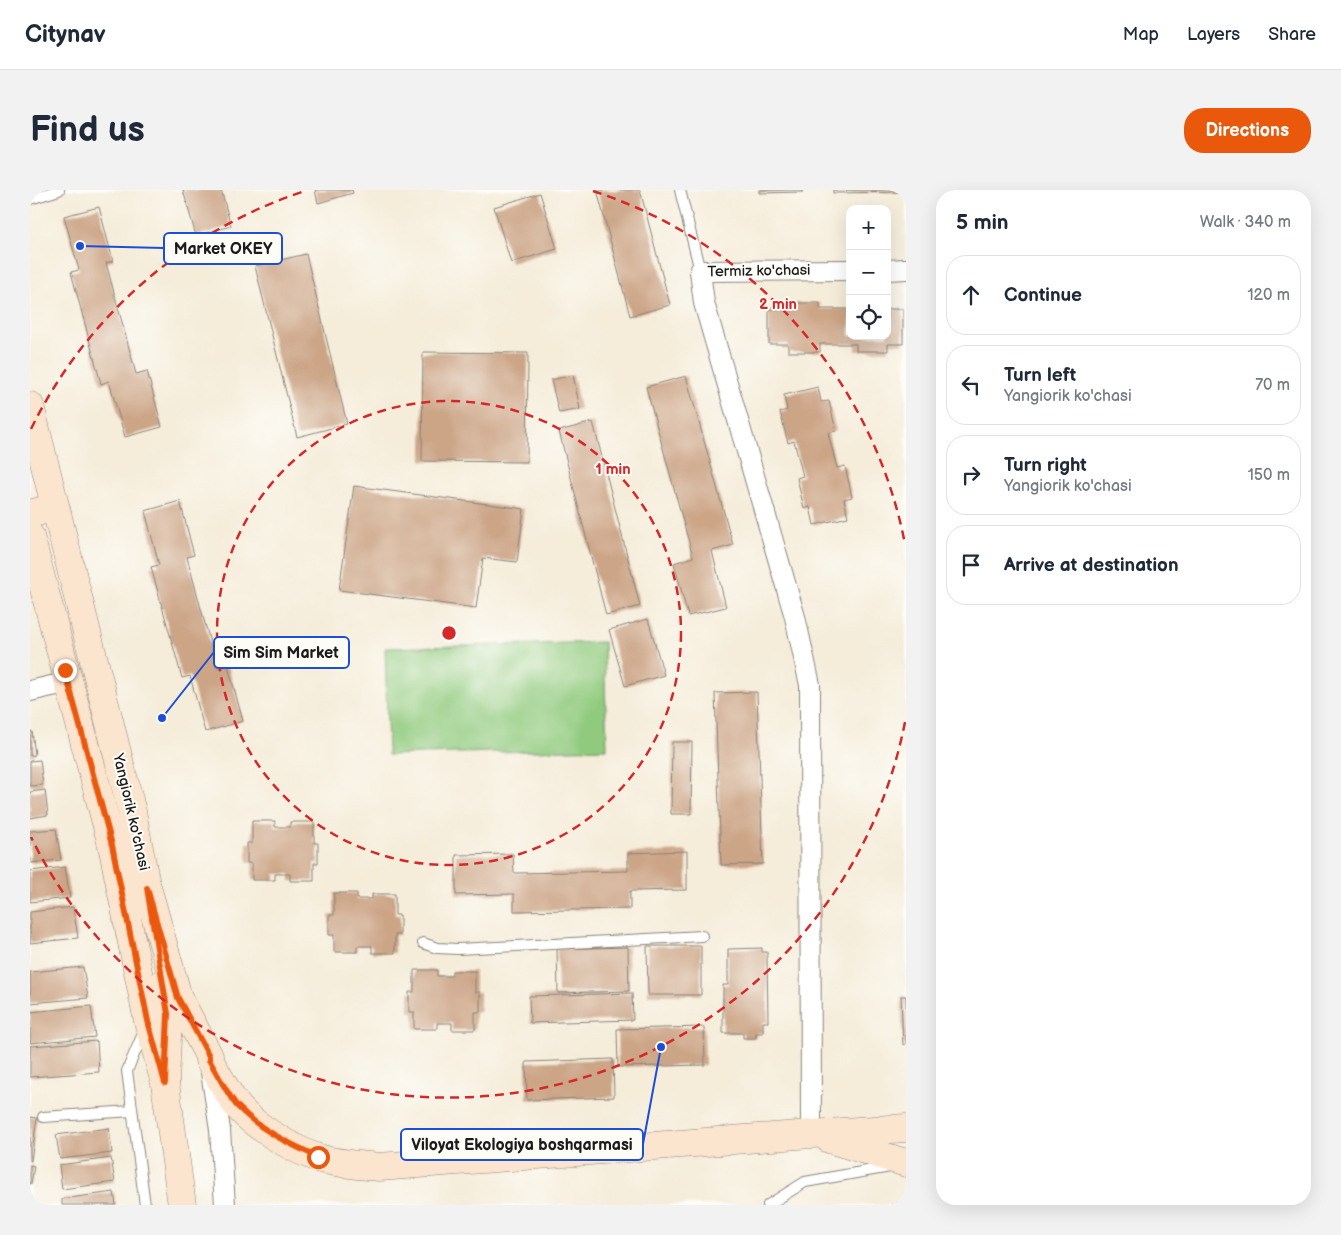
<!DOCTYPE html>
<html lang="en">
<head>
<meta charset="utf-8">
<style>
  :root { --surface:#fff; --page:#f2f2f3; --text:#1f2937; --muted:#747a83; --line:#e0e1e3; --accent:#ea580c }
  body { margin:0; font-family:"Balsamiq Sans",sans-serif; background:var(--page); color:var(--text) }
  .controls { position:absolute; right:15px; top:15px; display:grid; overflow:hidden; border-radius:10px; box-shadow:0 5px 20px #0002 }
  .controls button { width:45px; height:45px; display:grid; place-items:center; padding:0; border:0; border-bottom:1px solid var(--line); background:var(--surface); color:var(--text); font:25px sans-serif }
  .stop { position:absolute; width:15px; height:15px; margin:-11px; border:4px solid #ea580c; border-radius:50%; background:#fff }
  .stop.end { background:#ea580c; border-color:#fff; box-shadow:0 1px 5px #0008 }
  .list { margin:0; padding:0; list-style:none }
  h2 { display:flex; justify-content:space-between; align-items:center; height:65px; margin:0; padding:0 20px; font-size:21px }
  h2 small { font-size:16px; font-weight:400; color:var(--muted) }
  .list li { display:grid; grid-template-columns:32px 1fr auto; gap:15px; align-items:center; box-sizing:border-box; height:80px; margin:0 10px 10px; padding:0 10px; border:1px solid var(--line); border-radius:20px }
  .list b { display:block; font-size:19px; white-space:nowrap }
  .list p { margin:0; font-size:16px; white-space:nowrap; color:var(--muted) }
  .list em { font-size:16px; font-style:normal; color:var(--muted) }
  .icon { flex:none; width:28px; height:28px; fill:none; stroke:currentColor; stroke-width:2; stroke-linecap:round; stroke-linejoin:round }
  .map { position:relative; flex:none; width:876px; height:1015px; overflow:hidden; border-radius:20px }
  header { display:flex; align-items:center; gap:30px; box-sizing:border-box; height:70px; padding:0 25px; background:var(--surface); border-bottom:1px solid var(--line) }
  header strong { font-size:24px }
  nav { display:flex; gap:28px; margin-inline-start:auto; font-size:18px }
  .intro { display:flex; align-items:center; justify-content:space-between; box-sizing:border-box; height:120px; padding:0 30px }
  h1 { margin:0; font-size:35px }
  .button { padding:12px 22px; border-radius:20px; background:var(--accent); color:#fff; font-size:18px; font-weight:700 }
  main { display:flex; gap:30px; padding:0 30px }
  aside { flex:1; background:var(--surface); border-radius:20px; box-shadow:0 5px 20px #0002 }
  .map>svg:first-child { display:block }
  .green { fill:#90ca7e; stroke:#56734d }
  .building { fill:#cca486 }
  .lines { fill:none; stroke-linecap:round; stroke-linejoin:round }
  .service-casing { stroke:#88847a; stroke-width:12 }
  .minor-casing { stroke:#88847a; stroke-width:22 }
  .secondary-casing { stroke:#88847a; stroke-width:29 }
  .path { stroke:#88847a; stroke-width:3; stroke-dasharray:1 4; stroke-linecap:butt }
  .service { stroke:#fff; stroke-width:10 }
  .minor { stroke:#fff; stroke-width:20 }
  .secondary { stroke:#fce5cf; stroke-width:28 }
  .route { stroke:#ea580c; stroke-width:6 }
  .ring { fill:none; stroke:#d62828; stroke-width:2.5; stroke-dasharray:9 6 }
  .labels { text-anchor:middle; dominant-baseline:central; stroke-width:4; stroke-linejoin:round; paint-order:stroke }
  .street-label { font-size:15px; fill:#1c1c1c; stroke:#fdfcf7 }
  .centre { fill:#d62828; stroke:#fdfcf7; stroke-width:2.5 }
  .ring-label { font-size:15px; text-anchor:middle; font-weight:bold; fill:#d62828; stroke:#fdfcf7; stroke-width:4; stroke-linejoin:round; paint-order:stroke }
  .leader { fill:none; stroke:#1d4ed8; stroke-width:2 }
  .callout-dot { fill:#1d4ed8; stroke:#fdfcf7; stroke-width:2 }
  .callout { fill:#fdfcf7; stroke:#1d4ed8; stroke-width:2 }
  .callout-label { font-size:16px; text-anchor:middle; font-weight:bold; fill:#1c1c1c }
</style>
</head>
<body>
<header>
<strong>Citynav</strong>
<nav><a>Map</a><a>Layers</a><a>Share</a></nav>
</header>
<div class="intro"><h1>Find us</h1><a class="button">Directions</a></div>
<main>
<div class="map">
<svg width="876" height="1015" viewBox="0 0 876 1015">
  <rect width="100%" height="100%" fill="#fdfcf7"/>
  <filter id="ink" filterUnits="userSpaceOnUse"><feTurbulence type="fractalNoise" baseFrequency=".02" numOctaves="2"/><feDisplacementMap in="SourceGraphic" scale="10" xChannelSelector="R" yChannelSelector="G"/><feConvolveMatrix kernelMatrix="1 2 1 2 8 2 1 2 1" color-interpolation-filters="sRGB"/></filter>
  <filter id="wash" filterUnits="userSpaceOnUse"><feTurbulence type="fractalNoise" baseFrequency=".0096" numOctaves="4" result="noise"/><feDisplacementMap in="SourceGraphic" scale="20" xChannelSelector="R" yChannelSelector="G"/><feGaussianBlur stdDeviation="1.12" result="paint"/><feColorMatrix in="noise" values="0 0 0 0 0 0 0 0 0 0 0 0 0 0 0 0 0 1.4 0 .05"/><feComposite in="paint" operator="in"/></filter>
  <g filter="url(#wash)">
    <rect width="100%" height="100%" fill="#f5ecd9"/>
    <path class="green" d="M574 452 577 559 358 565 355 458Z"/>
    <g id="blocks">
      <g class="building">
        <path d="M153 0H191L201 36 166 46Z"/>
        <path d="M285 0H322L323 3 288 13Z"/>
        <path d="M567 0H610L640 115 600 126Z"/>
        <path d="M729 0H773V2L729 3Z"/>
        <path d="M803 0H876V2L803 3Z"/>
        <path d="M510 3 527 59 481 73 464 17Z"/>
        <path d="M69 17 83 71 76 73 106 184 117 181 132 237 95 247 79 191 71 194 41 82 49 80 34 26Z"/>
        <path d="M276 64 317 234 267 247 225 76Z"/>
        <path d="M758 113H790V119H820V146H857V119H873V154H858V161H826V154H790V162H758V154H739V119H758Z"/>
        <path d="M393 162 498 163 497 272 392 271Z"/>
        <path d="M543 185 550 219 529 223 521 190Z"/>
        <path d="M656 186 703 355 682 361 696 417 658 426 644 373 663 367 616 197Z"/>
        <path d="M788 197 791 212 799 211 806 241 798 243 807 278 815 276 822 307 814 309 818 327 784 335 780 317 774 319 767 288 773 286 764 251 758 253 750 222 757 220 754 205Z"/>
        <path d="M563 232 610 416 576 425 529 241Z"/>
        <path d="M324 296 494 319 487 372 453 368 446 418 309 400Z"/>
        <path d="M150 311 164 365 157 367 187 478 198 476 213 531 175 542 160 486 152 488 121 377 129 375 115 321Z"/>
        <path d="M618 429 634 485 595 496 579 440Z"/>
        <path d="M727 502 733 674 691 675 685 503Z"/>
        <path d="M0 541H2L5 565 0 566Z"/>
        <path d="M642 552H662L661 624H641Z"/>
        <path d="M10 570 13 595 0 596V571Z"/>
        <path d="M15 600 18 625 0 628V602Z"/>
        <path d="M222 631H245V637H260V632H284V653H288V673H284V691H260V684H245V690H222V673H217V653H222Z"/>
        <path d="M26 639 31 670 0 673V641Z"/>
        <path d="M657 661V700L600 701V719L484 721V704L426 705V665L483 664 484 683 598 681V663Z"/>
        <path d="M35 677 40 708 0 712V681Z"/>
        <path d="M304 703H327V709H342V704H365V725H370V745H365V763H342V756H327V762H304V745H299V725H304Z"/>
        <path d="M43 717 48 748 0 753V722Z"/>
        <path d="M617 756H671V805H618Z"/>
        <path d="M598 757 599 801 528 803 527 759Z"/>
        <path d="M732 758V762H737L738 832H733V843H726V848H713V843H693V795H698V759Z"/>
        <path d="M53 777 58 808 0 813V782Z"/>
        <path d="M384 780H407V786H422V781H445V802H450V822H445V840H422V833H407V839H384V822H379V802H384Z"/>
        <path d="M602 803 603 830 500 833 499 806Z"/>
        <path d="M871 806H876V854L873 855Z"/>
        <path d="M61 816 65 847 0 853V822Z"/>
        <path d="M674 837 675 875 588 877 587 839Z"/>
        <path d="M67 851 69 882 0 887V856Z"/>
        <path d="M583 869 584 907 497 910 496 872Z"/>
        <path d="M0 927 7 928 1 971H0Z"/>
        <path d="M79 938 82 963 30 969 26 945Z"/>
        <path d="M81 968 85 992 32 999 29 975Z"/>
        <path d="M0 975 4 976 1 994H0Z"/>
        <path d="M84 1002 86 1015H32V1009Z"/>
      </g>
    </g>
  </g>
  <g filter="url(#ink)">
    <use href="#blocks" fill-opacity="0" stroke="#88847a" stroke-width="1"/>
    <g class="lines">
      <defs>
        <g id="service">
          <path d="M650 0 670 81"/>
          <path d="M0 9 29 0"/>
          <path d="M393 753 407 758 428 759 672 746"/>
          <path d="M114 841 97 881 115 1015"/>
          <path d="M13 927 102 921"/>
          <path d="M738 1015 775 992 860 977"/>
        </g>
        <g id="minor">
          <path d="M857 80 876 79"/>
          <path d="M0 501 39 492"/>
          <path d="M181 882 190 940 195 1015"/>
          <path d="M781 944 780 495 765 427 674 113 670 81 820 80"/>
        </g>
        <g id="secondary">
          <path d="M0 216 102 622 120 716"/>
          <path d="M0 324 25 317"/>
          <path d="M0 346 82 655 118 831 135 893 152 1015"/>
          <path d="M117 697 148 807 179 866V870C188 884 195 899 205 913 220 934 264 960 288 968 308 974 329 975 349 977L781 944 876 938"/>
          <path d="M133 793 138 825 135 893"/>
          <path d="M799 949 876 973"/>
        </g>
      </defs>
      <use href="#service" class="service-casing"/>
      <use href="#minor" class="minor-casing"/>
      <use href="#secondary" class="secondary-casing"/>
      <path class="path" d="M862 1015 869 1013 876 1012"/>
      <use href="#service" class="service"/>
      <use href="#minor" class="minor"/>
      <use href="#secondary" class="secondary"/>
    </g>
  </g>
  <g class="lines" filter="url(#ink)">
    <path class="route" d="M35 480 82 655 118 831 135 893 138 824 117 698 148 808 179 866V870C187 883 198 905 207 916 230 940 258 953 288 967"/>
  </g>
  <g class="ring">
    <circle cx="419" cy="443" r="232"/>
    <path d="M875 532A465 465 0 0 1 1 647M1 239A465 465 0 0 1 275 1M563 1A465 465 0 0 1 875 354"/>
  </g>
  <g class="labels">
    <g class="street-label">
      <text transform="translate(729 81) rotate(-1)">Termiz ko'chasi</text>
      <text transform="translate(101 622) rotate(77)">Yangiorik ko'chasi</text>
    </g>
  </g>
  <circle cx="419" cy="443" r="8" class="centre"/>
  <g class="ring-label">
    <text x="748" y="119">2 min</text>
    <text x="583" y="284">1 min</text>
  </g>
  <path class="leader" d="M50 56L134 58M132 528L184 462M631 857L613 954"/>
  <g class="callout-dot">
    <circle cx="50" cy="56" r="5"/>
    <circle cx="132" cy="528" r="5"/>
    <circle cx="631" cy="857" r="5"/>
  </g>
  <g class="callout">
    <rect x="134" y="43" width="118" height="31" rx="5"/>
    <rect x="184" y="447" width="135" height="31" rx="5"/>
    <rect x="371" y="939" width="242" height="31" rx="5"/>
  </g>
  <g class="callout-label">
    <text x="193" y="64">Market OKEY</text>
    <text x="251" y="468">Sim Sim Market</text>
    <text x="492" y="960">Viloyat Ekologiya boshqarmasi</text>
  </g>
</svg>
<div class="controls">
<button>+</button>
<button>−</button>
<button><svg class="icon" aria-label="locate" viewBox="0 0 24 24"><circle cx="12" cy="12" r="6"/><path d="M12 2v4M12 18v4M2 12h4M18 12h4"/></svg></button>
</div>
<div class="stop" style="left:288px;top:967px"></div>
<div class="stop end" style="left:35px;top:480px"></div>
</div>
<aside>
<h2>5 min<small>Walk · 340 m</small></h2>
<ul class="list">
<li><svg class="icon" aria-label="ahead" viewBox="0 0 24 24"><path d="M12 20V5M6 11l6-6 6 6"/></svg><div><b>Continue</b></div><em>120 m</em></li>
<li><svg class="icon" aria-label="left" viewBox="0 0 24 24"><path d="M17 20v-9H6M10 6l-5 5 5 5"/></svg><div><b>Turn left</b><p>Yangiorik ko'chasi</p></div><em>70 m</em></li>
<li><svg class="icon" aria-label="right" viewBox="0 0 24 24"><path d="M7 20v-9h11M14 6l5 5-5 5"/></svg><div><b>Turn right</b><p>Yangiorik ko'chasi</p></div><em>150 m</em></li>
<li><svg class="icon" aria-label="arrive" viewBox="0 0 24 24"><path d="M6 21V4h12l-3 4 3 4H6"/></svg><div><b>Arrive at destination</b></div></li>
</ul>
</aside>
</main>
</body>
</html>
